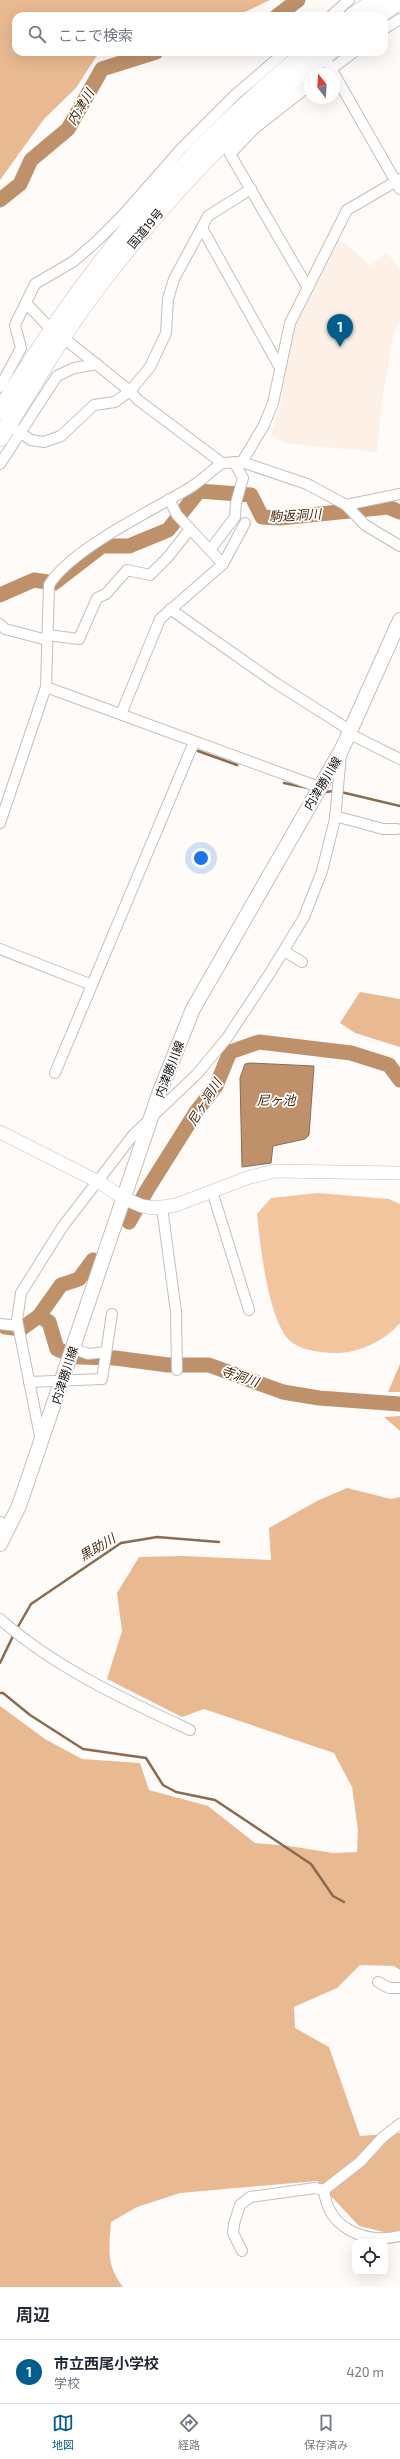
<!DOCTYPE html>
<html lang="ja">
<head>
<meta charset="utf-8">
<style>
  :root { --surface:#fff; --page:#f2f2f3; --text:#1f2937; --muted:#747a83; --line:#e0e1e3; --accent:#005e8f }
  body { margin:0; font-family:"Exo 2","Noto Sans JP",sans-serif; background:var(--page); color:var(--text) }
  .controls { position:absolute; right:12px; bottom:12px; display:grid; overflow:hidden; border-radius:8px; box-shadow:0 4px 16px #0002 }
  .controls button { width:36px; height:36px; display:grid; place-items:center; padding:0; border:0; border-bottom:1px solid var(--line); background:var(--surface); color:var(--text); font:20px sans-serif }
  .compass { position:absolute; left:304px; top:68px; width:36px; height:36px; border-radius:50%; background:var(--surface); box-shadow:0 4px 16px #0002; rotate:343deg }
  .you { position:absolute; left:201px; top:858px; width:14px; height:14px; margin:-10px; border:3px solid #fff; border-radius:50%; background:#1a73e8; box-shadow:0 0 0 6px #1a73e833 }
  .badge { display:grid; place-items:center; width:26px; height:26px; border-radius:50%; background:var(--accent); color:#fff; font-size:13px; font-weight:700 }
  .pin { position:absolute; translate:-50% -33px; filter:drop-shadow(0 1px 2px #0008) }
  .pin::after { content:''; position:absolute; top:21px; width:14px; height:12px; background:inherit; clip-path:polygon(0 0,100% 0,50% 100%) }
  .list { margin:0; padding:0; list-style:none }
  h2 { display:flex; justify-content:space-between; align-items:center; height:52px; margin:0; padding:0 16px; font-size:17px }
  h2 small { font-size:13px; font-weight:400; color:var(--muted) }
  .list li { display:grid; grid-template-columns:26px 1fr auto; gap:12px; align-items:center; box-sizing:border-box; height:64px; padding:0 16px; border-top:1px solid var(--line) }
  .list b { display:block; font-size:15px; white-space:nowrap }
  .list p { margin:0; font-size:13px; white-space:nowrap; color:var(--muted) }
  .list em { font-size:13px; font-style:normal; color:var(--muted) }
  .icon { flex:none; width:22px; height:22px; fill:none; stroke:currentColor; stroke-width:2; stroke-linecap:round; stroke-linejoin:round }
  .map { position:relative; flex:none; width:400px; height:2287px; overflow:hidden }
  .search { position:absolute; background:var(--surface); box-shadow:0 4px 16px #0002; left:12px; right:12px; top:12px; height:44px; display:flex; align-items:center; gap:10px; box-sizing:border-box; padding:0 14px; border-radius:12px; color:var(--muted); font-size:15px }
  .sheet { height:116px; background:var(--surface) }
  nav { display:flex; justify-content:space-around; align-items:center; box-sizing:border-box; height:56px; border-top:1px solid var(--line); background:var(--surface); font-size:11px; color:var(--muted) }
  nav a { display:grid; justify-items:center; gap:2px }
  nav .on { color:var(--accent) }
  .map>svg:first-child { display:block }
  .built { fill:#fdf0e6 }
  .green { fill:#f3c59e }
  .forest { fill:#e9b991 }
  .water { fill:#bf916a; stroke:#8b6b4f }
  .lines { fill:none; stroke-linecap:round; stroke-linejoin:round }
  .stream { stroke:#8b6b4f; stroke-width:2.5 }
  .river { stroke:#bf916a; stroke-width:15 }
  .minor-casing { stroke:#c4bfba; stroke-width:12 }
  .tertiary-casing { stroke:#c4bfba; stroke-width:14 }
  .secondary-casing { stroke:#c4bfba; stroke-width:16 }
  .trunk-casing { stroke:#c4bfba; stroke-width:18 }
  .minor { stroke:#fff; stroke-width:10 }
  .tertiary { stroke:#fff; stroke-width:13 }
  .secondary { stroke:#fff; stroke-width:14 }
  .trunk { stroke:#fff; stroke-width:17 }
  .labels { text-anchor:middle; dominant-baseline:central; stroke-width:3.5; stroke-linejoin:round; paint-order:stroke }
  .street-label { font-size:12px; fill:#13110f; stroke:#fff }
  .water-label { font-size:13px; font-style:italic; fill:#492909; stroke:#fff }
</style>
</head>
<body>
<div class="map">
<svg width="400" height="2287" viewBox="0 0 400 2287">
  <rect width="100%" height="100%" fill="#fefbf8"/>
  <path class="built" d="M338 240 345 243 370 266 387 253 400 269V321L394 333 383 394 377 452 284 443 271 434 281 402 286 361 293 328Z"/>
  <path class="green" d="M318 1193 389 1199 400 1204V1323C384 1341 361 1352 338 1353 323 1353 301 1351 289 1340 268 1319 260 1244 257 1214L271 1198Z"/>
  <g class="forest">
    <path d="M0 0H270L237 16H16V52H104L98 54 76 88 44 119 0 180Z"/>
    <path d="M360 992 400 999V1047L355 1033 340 1023Z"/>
    <path d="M400 1364V1392H388Z"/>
    <path d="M400 1416V1431L384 1417Z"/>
    <path d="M347 1488 391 1499 400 1497V1970L394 1966 360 1965 337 1988 294 2007 295 2028 329 2047 360 2136 400 2133V2232L388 2233 359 2226 317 2181 180 2193 137 2207 111 2222C109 2249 106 2265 123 2287H0V1706L45 1739 82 1759 140 1763 149 1790 208 1806 255 1843 289 1846 333 1853 357 1852 358 1830 352 1787 334 1753 204 1709 182 1717 107 1679 122 1631 117 1593 139 1557 182 1556 271 1560 269 1528 317 1501Z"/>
  </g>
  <path class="water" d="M251 1063 314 1066 309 1135 305 1139 273 1146 271 1163 242 1167 240 1078 245 1064Z"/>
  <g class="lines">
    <g class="stream">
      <path d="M198 751 237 765"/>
      <path d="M284 783 308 788"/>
      <path d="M326 792 333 791"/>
      <path d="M341 792 400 806"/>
      <path d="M16 1630 31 1604 121 1543 157 1537 219 1542"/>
      <path d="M0 1663 14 1634"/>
      <path d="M0 1693H3L30 1715 83 1749 146 1758 163 1785 176 1792 215 1800 311 1864 333 1896 344 1902"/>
    </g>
    <g class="river">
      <path d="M277 16 298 0"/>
      <path d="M0 200 20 184 31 160 68 129 102 69 156 52"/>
      <path d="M0 595 34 580 54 583 102 546H129L168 530 199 491 251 495 262 517 280 518 388 507 400 512"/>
      <path d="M129 1222 147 1190 196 1112 216 1086 230 1052 259 1042 351 1053 389 1065 400 1080"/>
      <path d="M39 1316 49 1322 57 1349 62 1351"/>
      <path d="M5 1327 21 1329 39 1316 61 1285 79 1279 93 1260"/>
      <path d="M79 1357 115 1358 168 1365H209L283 1392 319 1398 400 1404"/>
    </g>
    <defs>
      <g id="minor">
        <path d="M331 16 349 0"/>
        <path d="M384 29 400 19"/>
        <path d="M328 63 400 189"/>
        <path d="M325 74 354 52"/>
        <path d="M202 228 279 366"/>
        <path d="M308 288 230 154 255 128 310 85"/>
        <path d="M27 304 46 324 130 391 138 400 222 463 242 462 307 484 346 505 365 525 400 546"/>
        <path d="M0 387 21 348 15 325 35 284 74 261 97 241 122 216 180 150 235 95 285 52"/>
        <path d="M15 429 31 440 44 442 61 436 94 405 115 402 130 391 150 367 166 333 168 299 174 279 208 216 251 189"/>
        <path d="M242 462 264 425 273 403 290 323 347 210 400 179"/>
        <path d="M0 464 57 376 74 368 97 364"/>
        <path d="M169 499 177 515 223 564"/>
        <path d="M346 505 400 494"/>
        <path d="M210 550 235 517 236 503 243 478 234 462"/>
        <path d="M170 609 274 682 351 731"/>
        <path d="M0 624 5 629 47 640"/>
        <path d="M47 635 79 639 97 598 106 594 127 570 150 575 168 557 190 529"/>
        <path d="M46 687 319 787"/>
        <path d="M121 714 160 619 223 564 245 523"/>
        <path d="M350 734 400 759"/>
        <path d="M335 816 383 829H397"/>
        <path d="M0 823 46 687 49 585C71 549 151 511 188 489 200 482 211 471 222 463"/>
        <path d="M0 949 92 985"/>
        <path d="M284 951 302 962"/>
        <path d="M55 1073 194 742"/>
        <path d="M212 1191 249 1310"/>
        <path d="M162 1207 176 1312 177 1370"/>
        <path d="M0 1324 18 1326"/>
        <path d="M72 1348 88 1354 106 1352"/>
        <path d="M29 1382 102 1379 112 1314"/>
        <path d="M41 1441 17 1320 21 1293 63 1226 134 1134 197 1074 227 1038 270 973 304 917 322 871 335 819 341 755"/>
        <path d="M0 1522 9 1528"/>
        <path d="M0 1619C54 1667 125 1700 190 1730"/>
        <path d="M378 1982 389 1988H400"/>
        <path d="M400 2124 383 2137 360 2162 324 2190C328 2229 365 2244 400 2236"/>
        <path d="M242 2251 233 2233 234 2224 240 2205 250 2197 315 2188 324 2190"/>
      </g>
      <path id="tertiary" d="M0 1132 99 1182 123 1198 142 1206 155 1208 176 1205 247 1178 274 1171 400 1173"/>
      <path id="secondary" d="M0 1544 19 1506 160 1091 193 1009 342 749 400 620"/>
      <g id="trunk">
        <path d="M353 16 377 0"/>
        <path d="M378 16 400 0"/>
        <path d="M0 412C83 273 181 153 307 52"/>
        <path d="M0 438C33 385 64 330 102 281 137 236 173 193 213 153 249 116 289 84 329 52"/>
      </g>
    </defs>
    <use href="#minor" class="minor-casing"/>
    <use href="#tertiary" class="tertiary-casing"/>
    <use href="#secondary" class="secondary-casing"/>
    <use href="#trunk" class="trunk-casing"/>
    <use href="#minor" class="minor"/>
    <use href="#tertiary" class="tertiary"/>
    <use href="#secondary" class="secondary"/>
    <use href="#trunk" class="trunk"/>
  </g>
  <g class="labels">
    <g class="street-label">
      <text transform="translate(145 228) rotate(-50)">国道19号</text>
      <text transform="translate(322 783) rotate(-59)">内津勝川線</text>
      <text transform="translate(169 1069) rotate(-69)">内津勝川線</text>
      <text transform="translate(64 1375) rotate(-72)">内津勝川線</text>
    </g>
    <g class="water-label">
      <text transform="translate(80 107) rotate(-59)">内津川</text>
      <text transform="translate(295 515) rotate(-3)">駒返洞川</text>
      <text x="276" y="1100">尼ヶ池</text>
      <text transform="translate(204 1102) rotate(-58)">尼ヶ洞川</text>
      <text transform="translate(240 1376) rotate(19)">寺洞川</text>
      <text transform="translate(97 1547) rotate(-31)">黒助川</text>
    </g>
  </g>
</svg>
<div class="controls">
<button><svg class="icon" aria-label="locate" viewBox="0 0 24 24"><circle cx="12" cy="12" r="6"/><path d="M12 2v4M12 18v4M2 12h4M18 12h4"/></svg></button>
</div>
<svg class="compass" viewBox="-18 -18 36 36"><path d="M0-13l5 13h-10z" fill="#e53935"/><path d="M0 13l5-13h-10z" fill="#747a83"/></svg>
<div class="you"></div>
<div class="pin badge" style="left:340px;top:347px">1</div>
<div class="search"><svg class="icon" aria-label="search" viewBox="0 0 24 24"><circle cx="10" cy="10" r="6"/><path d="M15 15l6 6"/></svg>ここで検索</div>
</div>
<section class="sheet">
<h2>周辺<small></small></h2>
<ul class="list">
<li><span class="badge">1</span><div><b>市立西尾小学校</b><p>学校</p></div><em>420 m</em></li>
</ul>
</section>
<nav>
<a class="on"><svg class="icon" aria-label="map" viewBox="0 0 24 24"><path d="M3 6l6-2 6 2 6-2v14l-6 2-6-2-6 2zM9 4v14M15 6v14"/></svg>地図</a>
<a><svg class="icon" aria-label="directions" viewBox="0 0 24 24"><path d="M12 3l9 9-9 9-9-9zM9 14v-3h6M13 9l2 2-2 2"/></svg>経路</a>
<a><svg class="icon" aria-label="saved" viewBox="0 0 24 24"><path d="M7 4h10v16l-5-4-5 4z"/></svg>保存済み</a>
</nav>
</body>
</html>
